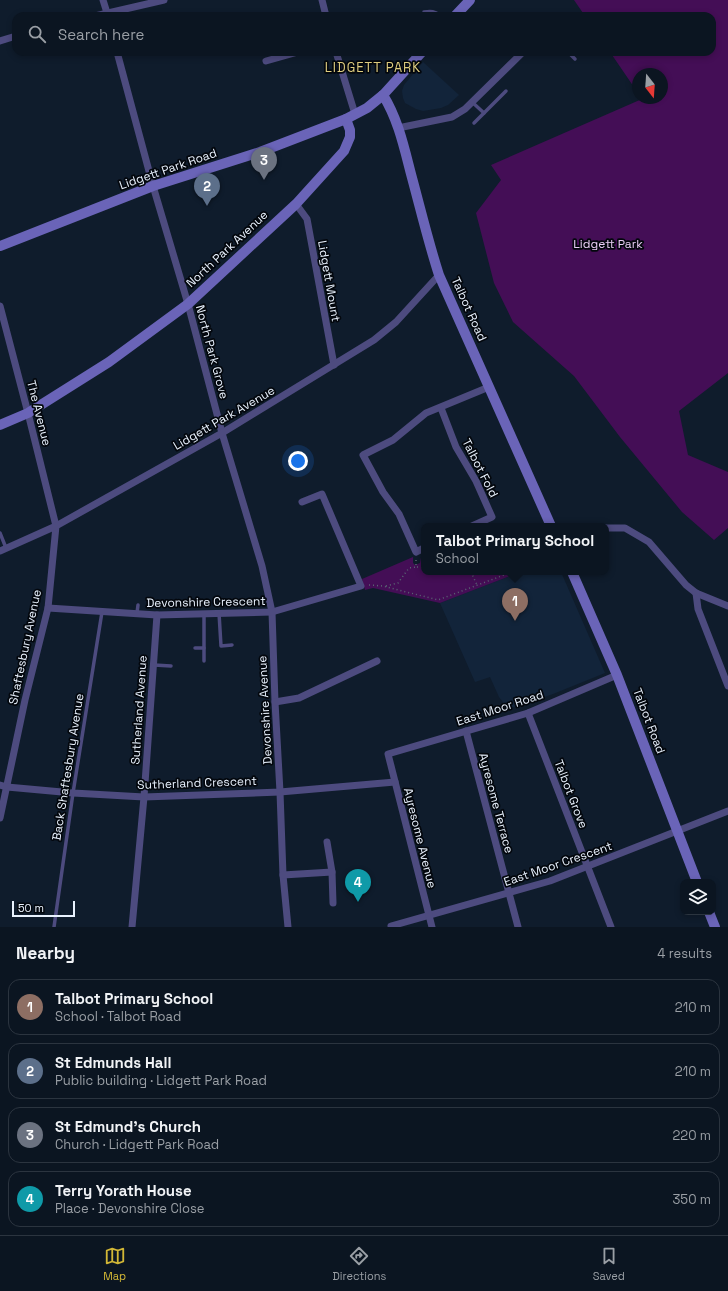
<!DOCTYPE html>
<html lang="en">
<head>
<meta charset="utf-8">
<style>
  :root { --surface:#0b1521; --page:#141e2a; --text:#f1f3f6; --muted:#9a9fa5; --line:#2b343f; --accent:#d2b736 }
  body { margin:0; font-family:"Space Grotesk",sans-serif; background:var(--page); color:var(--text) }
  .controls { position:absolute; right:12px; bottom:12px; display:grid; overflow:hidden; border-radius:8px; box-shadow:0 2px 6px #0003 }
  .controls button { width:36px; height:36px; display:grid; place-items:center; padding:0; border:0; border-bottom:1px solid var(--line); background:var(--surface); color:var(--text); font:20px sans-serif }
  .compass { position:absolute; left:632px; top:68px; width:36px; height:36px; border-radius:50%; background:var(--surface); box-shadow:0 2px 6px #0003; rotate:163deg }
  .scale { position:absolute; left:12px; bottom:10px; width:63px; box-sizing:border-box; padding-left:4px; border:2px solid #e9f2fe; border-top:0; font-size:11px; line-height:14px; white-space:nowrap; color:#e9f2fe; -webkit-text-stroke:3px #03070d; paint-order:stroke }
  .you { position:absolute; left:298px; top:461px; width:14px; height:14px; margin:-10px; border:3px solid #fff; border-radius:50%; background:#1a73e8; box-shadow:0 0 0 6px #1a73e833 }
  .badge { display:grid; place-items:center; width:26px; height:26px; border-radius:50%; background:var(--accent); color:#fff; font-size:13px; font-weight:700 }
  .pin { position:absolute; translate:-50% -33px; filter:drop-shadow(0 1px 2px #0008) }
  .pin::after { content:''; position:absolute; top:21px; width:14px; height:12px; background:inherit; clip-path:polygon(0 0,100% 0,50% 100%) }
  .popup { position:absolute; left:421px; top:523px; width:188px; height:52px; box-sizing:border-box; display:grid; place-content:center; border-radius:8px; background:var(--surface); filter:drop-shadow(0 1px 3px #0005); font-size:13px; white-space:nowrap; color:var(--muted) }
  .popup b { font-size:15px; color:var(--text) }
  .popup::after { content:''; position:absolute; left:50%; top:100%; margin-left:-8px; border:8px solid transparent; border-top-color:var(--surface) }
  .list { margin:0; padding:0; list-style:none }
  h2 { display:flex; justify-content:space-between; align-items:center; height:52px; margin:0; padding:0 16px; font-size:17px }
  h2 small { font-size:13px; font-weight:400; color:var(--muted) }
  .list li { display:grid; grid-template-columns:26px 1fr auto; gap:12px; align-items:center; box-sizing:border-box; height:56px; margin:0 8px 8px; padding:0 8px; border:1px solid var(--line); border-radius:12px }
  .list b { display:block; font-size:15px; white-space:nowrap }
  .list p { margin:0; font-size:13px; white-space:nowrap; color:var(--muted) }
  .list em { font-size:13px; font-style:normal; color:var(--muted) }
  .icon { flex:none; width:22px; height:22px; fill:none; stroke:currentColor; stroke-width:2; stroke-linecap:round; stroke-linejoin:round }
  .map { position:relative; flex:none; width:728px; height:927px; overflow:hidden }
  .search { position:absolute; background:var(--surface); box-shadow:0 2px 6px #0003; left:12px; right:12px; top:12px; height:44px; display:flex; align-items:center; gap:10px; box-sizing:border-box; padding:0 14px; border-radius:12px; color:var(--muted); font-size:15px }
  .sheet { height:308px; background:var(--surface) }
  nav { display:flex; justify-content:space-around; align-items:center; box-sizing:border-box; height:56px; border-top:1px solid var(--line); background:var(--surface); font-size:11px; color:var(--muted) }
  nav a { display:grid; justify-items:center; gap:2px }
  nav .on { color:var(--accent) }
  .map>svg:first-child { display:block }
  .built { fill:#12243a }
  .green { fill:#440e56 }
  .lines { fill:none; stroke-linecap:round; stroke-linejoin:round }
  .path { stroke:#5a6674; stroke-width:1.5; stroke-dasharray:1 3; stroke-linecap:butt }
  .lane { stroke:#4d4b7f; stroke-width:3.5 }
  .street { stroke:#4d4b7f; stroke-width:7 }
  .secondary { stroke:#6a64b8; stroke-width:10 }
  .labels { text-anchor:middle; dominant-baseline:central; stroke-width:3.5; stroke-linejoin:round; paint-order:stroke }
  .street-label { font-size:12px; fill:#e9f2fe; stroke:#03070d }
  .park-label { font-size:12px; fill:#eacdf6; stroke:#03070d }
  .neighbourhood-label { font-size:13px; letter-spacing:1px; fill:#e1cf81; stroke:#03070d }
</style>
</head>
<body>
<div class="map">
<svg width="728" height="927" viewBox="0 0 728 927">
  <rect width="100%" height="100%" fill="#0f1c2c"/>
  <g class="built">
    <path d="M423 62 459 95 448 105 441 108 423 111 416 109 405 103 403 98 402 91 404 85Z"/>
    <path d="M520 572H561L605 673 553 694 508 709 499 697 490 677 475 682 440 603Z"/>
  </g>
  <g class="green">
    <path d="M574 0H728V373L679 411 688 455 728 472V528L714 540 682 512 620 437 574 376 513 322 494 283 476 213 501 180 491 165 642 99 641 98H662V74H638V93L610 52H712V16H585Z"/>
    <path d="M424 551V572H520L440 603 373 588 365 590 362 579 413 557V563L415 565 420 563 422 552Z"/>
  </g>
  <g class="lines">
    <g class="path">
      <path d="M416 560V567H424"/>
      <path d="M471 572 477 585"/>
      <path d="M369 585 383 586 438 600 512 572"/>
      <path d="M386 586 398 583 409 568 416 567"/>
    </g>
    <g class="lane">
      <path d="M424 12C431 11 435 11 440 16"/>
      <path d="M568 52 575 59"/>
      <path d="M472 102 484 113"/>
      <path d="M474 123 506 91"/>
      <path d="M0 533 6 548"/>
      <path d="M137 613 138 605"/>
      <path d="M219 613 221 646 232 645"/>
      <path d="M195 648H204"/>
      <path d="M204 661V613"/>
      <path d="M154 665 171 666"/>
      <path d="M54 927 73 793 102 612"/>
    </g>
    <g class="street">
      <path d="M103 0 108 16"/>
      <path d="M322 0 326 16"/>
      <path d="M95 16 164 0"/>
      <path d="M0 41 16 36"/>
      <path d="M117 52 153 186 188 304 222 433 262 566 272 612 275 702 280 792 283 875 288 927"/>
      <path d="M336 52 355 114"/>
      <path d="M266 61 298 52"/>
      <path d="M398 128 452 117 465 109 523 52"/>
      <path d="M296 204 307 219 334 365"/>
      <path d="M0 306 28 413 56 526 48 608 25 700 0 818"/>
      <path d="M441 408 456 447 476 481 492 517 472 526"/>
      <path d="M606 528H625L649 542 686 585 696 593 728 606"/>
      <path d="M424 548 416 552 399 514 383 492 363 455 393 440 426 413 489 387"/>
      <path d="M0 551 56 526 222 433 374 340 396 322 439 275"/>
      <path d="M696 593 698 609 728 686"/>
      <path d="M48 608 157 615 272 612 361 586 322 494 302 502"/>
      <path d="M275 702 299 698 377 661"/>
      <path d="M528 713 611 927"/>
      <path d="M466 731 518 927"/>
      <path d="M0 785 7 787 73 793 144 797 280 792 395 782"/>
      <path d="M327 842 332 872 333 903"/>
      <path d="M283 875 332 872"/>
      <path d="M391 926 550 881 728 811"/>
      <path d="M132 927 144 797 157 615"/>
      <path d="M432 927 388 754 528 713 617 675"/>
    </g>
    <g class="secondary">
      <path d="M455 16 470 0"/>
      <path d="M383 95C398 119 404 147 411 174 420 207 428 241 439 275L551 526"/>
      <path d="M0 246 153 186 260 152 346 119 367 108 383 95 422 52"/>
      <path d="M0 425 28 413 109 362 188 304 296 204 344 151 350 137V130L346 119"/>
      <path d="M572 572 617 675 697 882"/>
      <path d="M709 912 715 927"/>
    </g>
  </g>
  <g class="labels">
    <g class="street-label">
      <text transform="translate(168 169) rotate(-19)">Lidgett Park Road</text>
      <text transform="translate(227 249) rotate(-43)">North Park Avenue</text>
      <text transform="translate(329 281) rotate(80)">Lidgett Mount</text>
      <text transform="translate(469 309) rotate(66)">Talbot Road</text>
      <text transform="translate(212 352) rotate(75)">North Park Grove</text>
      <text transform="translate(39 413) rotate(76)">The Avenue</text>
      <text transform="translate(224 418) rotate(-30)">Lidgett Park Avenue</text>
      <text transform="translate(480 468) rotate(63)">Talbot Fold</text>
      <text transform="translate(206 602) rotate(-1)">Devonshire Crescent</text>
      <text transform="translate(25 647) rotate(-78)">Shaftesbury Avenue</text>
      <text transform="translate(500 708) rotate(-18)">East Moor Road</text>
      <text transform="translate(139 710) rotate(-86)">Sutherland Avenue</text>
      <text transform="translate(265 710) rotate(-93)">Devonshire Avenue</text>
      <text transform="translate(649 721) rotate(69)">Talbot Road</text>
      <text transform="translate(68 767) rotate(-81)">Back Shaftesbury Avenue</text>
      <text transform="translate(197 783) rotate(-2)">Sutherland Crescent</text>
      <text transform="translate(571 794) rotate(69)">Talbot Grove</text>
      <text transform="translate(496 803) rotate(75)">Ayresome Terrace</text>
      <text transform="translate(420 838) rotate(76)">Ayresome Avenue</text>
      <text transform="translate(558 864) rotate(-19)">East Moor Crescent</text>
    </g>
    <g class="park-label">
      <text x="608" y="244">Lidgett Park</text>
    </g>
    <g class="neighbourhood-label">
      <text x="373" y="67">LIDGETT PARK</text>
    </g>
  </g>
</svg>
<div class="controls">
<button><svg class="icon" aria-label="layers" viewBox="0 0 24 24"><path d="M12 4l9 5-9 5-9-5zM3 14l9 5 9-5"/></svg></button>
</div>
<svg class="compass" viewBox="-18 -18 36 36"><path d="M0-13l5 13h-10z" fill="#e53935"/><path d="M0 13l5-13h-10z" fill="#9a9fa5"/></svg>
<div class="scale">50 m</div>
<div class="you"></div>
<div class="pin badge" style="left:515px;top:621px;background:#8d6e63">1</div>
<div class="popup"><b>Talbot Primary School</b>School</div>
<div class="pin badge" style="left:207px;top:206px;background:#5c6f8a">2</div>
<div class="pin badge" style="left:264px;top:180px;background:#6b7280">3</div>
<div class="pin badge" style="left:358px;top:902px;background:#0f9aa8">4</div>
<div class="search"><svg class="icon" aria-label="search" viewBox="0 0 24 24"><circle cx="10" cy="10" r="6"/><path d="M15 15l6 6"/></svg>Search here</div>
</div>
<section class="sheet">
<h2>Nearby<small>4 results</small></h2>
<ul class="list">
<li><span class="badge" style="background:#8d6e63">1</span><div><b>Talbot Primary School</b><p>School · Talbot Road</p></div><em>210 m</em></li>
<li><span class="badge" style="background:#5c6f8a">2</span><div><b>St Edmunds Hall</b><p>Public building · Lidgett Park Road</p></div><em>210 m</em></li>
<li><span class="badge" style="background:#6b7280">3</span><div><b>St Edmund's Church</b><p>Church · Lidgett Park Road</p></div><em>220 m</em></li>
<li><span class="badge" style="background:#0f9aa8">4</span><div><b>Terry Yorath House</b><p>Place · Devonshire Close</p></div><em>350 m</em></li>
</ul>
</section>
<nav>
<a class="on"><svg class="icon" aria-label="map" viewBox="0 0 24 24"><path d="M3 6l6-2 6 2 6-2v14l-6 2-6-2-6 2zM9 4v14M15 6v14"/></svg>Map</a>
<a><svg class="icon" aria-label="directions" viewBox="0 0 24 24"><path d="M12 3l9 9-9 9-9-9zM9 14v-3h6M13 9l2 2-2 2"/></svg>Directions</a>
<a><svg class="icon" aria-label="saved" viewBox="0 0 24 24"><path d="M7 4h10v16l-5-4-5 4z"/></svg>Saved</a>
</nav>
</body>
</html>
